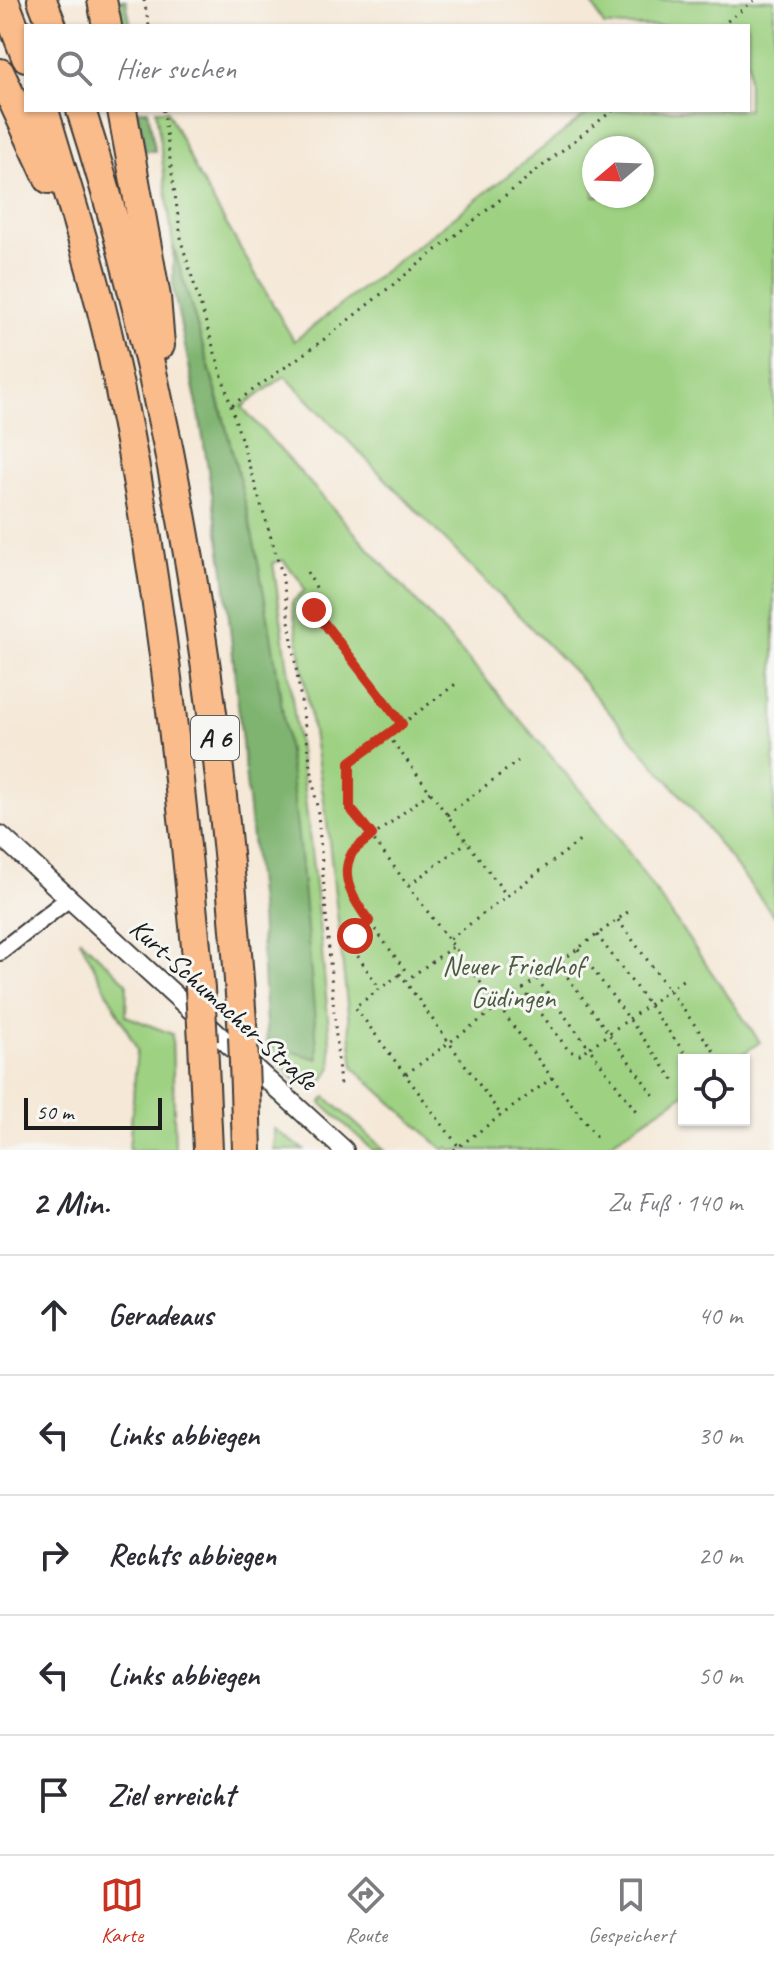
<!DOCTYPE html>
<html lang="de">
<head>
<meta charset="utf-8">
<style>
  :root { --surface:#fff; --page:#f2f2f3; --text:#2b2b33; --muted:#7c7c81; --line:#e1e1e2; --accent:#c8321e }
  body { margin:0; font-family:Caveat,sans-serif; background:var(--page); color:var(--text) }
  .controls { position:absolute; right:24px; bottom:24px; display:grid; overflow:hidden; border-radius:0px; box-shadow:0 2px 6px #0004 }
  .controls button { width:72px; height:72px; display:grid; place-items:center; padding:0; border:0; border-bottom:2px solid var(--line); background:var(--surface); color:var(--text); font:40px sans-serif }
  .compass { position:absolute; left:582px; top:136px; width:72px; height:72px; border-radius:50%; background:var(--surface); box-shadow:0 2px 6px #0004; rotate:251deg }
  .scale { position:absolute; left:24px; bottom:20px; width:138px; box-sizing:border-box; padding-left:8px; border:4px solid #1c1c1c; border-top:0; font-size:22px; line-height:28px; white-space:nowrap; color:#1c1c1c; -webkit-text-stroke:6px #f6f6f2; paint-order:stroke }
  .stop { position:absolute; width:24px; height:24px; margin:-18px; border:6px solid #c8321e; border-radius:50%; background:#fff }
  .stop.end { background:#c8321e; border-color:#fff; box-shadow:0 2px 8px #0008 }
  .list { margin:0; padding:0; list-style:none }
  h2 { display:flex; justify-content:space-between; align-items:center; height:104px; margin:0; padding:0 32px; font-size:34px }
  h2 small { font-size:26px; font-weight:400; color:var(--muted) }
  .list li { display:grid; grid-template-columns:52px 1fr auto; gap:24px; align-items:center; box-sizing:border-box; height:120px; padding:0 32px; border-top:2px solid var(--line) }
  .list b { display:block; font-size:30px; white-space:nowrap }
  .list em { font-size:26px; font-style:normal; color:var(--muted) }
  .icon { flex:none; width:44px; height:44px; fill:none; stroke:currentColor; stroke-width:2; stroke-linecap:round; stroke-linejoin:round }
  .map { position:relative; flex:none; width:774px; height:1150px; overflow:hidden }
  .search { position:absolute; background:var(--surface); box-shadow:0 2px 6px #0004; left:24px; right:24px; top:24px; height:88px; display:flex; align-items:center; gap:20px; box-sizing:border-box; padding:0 28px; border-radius:0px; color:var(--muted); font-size:30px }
  .sheet { height:704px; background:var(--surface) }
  nav { display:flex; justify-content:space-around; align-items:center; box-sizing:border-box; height:112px; border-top:2px solid var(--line); background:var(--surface); font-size:22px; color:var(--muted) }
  nav a { display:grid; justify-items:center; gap:4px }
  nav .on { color:var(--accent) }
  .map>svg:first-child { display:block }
  .green { fill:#9ed182; stroke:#5d764f; stroke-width:2; fill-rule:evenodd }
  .forest { fill:#7eb370; stroke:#4d6846; stroke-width:2 }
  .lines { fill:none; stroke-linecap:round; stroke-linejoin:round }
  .minor-casing { stroke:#3d3b38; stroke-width:20 }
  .tertiary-casing { stroke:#3d3b38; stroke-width:22 }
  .motorway-casing { stroke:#3d3b38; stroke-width:32 }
  .path { stroke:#3d3b38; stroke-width:3; stroke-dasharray:2 6; stroke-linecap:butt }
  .minor { stroke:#fff; stroke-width:16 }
  .tertiary { stroke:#fff; stroke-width:18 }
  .motorway { stroke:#fabc8b; stroke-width:28 }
  .motorway-bridge-casing { stroke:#3d3b38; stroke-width:32; stroke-linecap:butt }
  .motorway-bridge { stroke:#fabc8b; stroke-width:28 }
  .route { stroke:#c8321e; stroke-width:10 }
  .labels { text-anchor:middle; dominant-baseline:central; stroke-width:6; stroke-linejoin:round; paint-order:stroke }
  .shield { fill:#f6f6f2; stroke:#5d5d5c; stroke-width:2 }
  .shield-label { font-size:26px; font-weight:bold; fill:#1c1c1c }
  .park-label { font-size:28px; fill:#4a5b40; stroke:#f6f6f2 }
  .street-label { font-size:28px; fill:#1c1c1c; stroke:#f6f6f2 }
</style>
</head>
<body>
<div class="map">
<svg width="774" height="1150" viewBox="0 0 774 1150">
  <rect width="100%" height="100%" fill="#f6f6f2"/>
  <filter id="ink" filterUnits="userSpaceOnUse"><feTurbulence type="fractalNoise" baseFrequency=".0125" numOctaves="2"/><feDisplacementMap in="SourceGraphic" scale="16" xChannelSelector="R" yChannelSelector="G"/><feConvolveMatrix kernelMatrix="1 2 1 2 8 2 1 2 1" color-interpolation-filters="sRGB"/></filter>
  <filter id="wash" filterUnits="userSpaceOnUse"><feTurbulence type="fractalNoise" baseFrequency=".006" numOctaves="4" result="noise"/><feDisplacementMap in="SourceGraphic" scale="32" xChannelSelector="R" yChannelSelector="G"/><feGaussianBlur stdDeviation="1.8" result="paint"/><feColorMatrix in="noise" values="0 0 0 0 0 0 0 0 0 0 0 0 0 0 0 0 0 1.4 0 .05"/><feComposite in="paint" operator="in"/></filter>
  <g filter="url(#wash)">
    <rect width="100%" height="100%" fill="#f5e8d7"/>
    <g class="green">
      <path d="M590 0H774V916L685 800 577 675 285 376 242 407 476 668 608 823 760 1042 734 1060H684V1094L600 1150H452L449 1147 444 1150 354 1068 326 813 292 602 305 590 299 579 283 560 273 563C298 731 319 898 332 1067 309 1110 284 1069 267 1045L317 1058 258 566 222 410 173 245 156 110H167L198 175 294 341 592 110H748V26H604ZM594 148H642V196H594Z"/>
      <path d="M79 938 127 983 126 1016 172 1034 175 1150H129L137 1049Z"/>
      <path d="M326 1097 385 1150H373L321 1103Z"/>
      <path d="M274 1129 304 1150H274Z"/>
    </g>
    <g class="forest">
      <path d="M116 0H126L131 26H121Z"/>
      <path d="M137 110H148L155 151H145Z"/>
      <path d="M173 245C204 351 238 458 259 567 290 729 305 894 318 1059L267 1045 260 915 224 570 200 419 173 288Z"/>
    </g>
  </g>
  <g filter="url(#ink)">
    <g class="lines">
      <defs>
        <path id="minor" d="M0 952 68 899"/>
        <path id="tertiary" d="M0 835 344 1150"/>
        <g id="motorway">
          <path d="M4 0 26 57"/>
          <path d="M42 0 52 26"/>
          <path d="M102 0 107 26"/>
          <path d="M0 73 49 179"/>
          <path d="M44 110C67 189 93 268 111 349 158 559 180 775 200 989"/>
          <path d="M81 110C177 410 223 723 243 1037"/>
          <path d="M122 110 156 297 160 345"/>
          <path d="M203 1042 208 1150"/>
          <path d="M245 1089 247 1150"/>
        </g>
      </defs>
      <use href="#minor" class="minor-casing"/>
      <use href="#tertiary" class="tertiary-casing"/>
      <use href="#motorway" class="motorway-casing"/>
      <g class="path">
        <path d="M144 0 149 26"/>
        <path d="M721 26 755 0"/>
        <path d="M163 110 182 244 282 574 318 814 340 1086"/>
        <path d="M232 405 322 341 613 110"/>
        <path d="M307 572 317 589 314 610 402 724 350 762V808L597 1138"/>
        <path d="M402 724 457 683"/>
        <path d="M388 735 507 896"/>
        <path d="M430 792 353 852 347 877 352 898 405 970 400 974 501 1115"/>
        <path d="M447 815 518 761"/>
        <path d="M409 885 467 842"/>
        <path d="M618 920 716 1054"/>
        <path d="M368 922 355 936V952L380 989"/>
        <path d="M597 935 690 1060"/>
        <path d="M450 939 581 840"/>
        <path d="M578 949 676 1083"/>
        <path d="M558 964 655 1097"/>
        <path d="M399 975 355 1007 459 1147"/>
        <path d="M537 979 589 1048 684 979"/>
        <path d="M405 981 454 946"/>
        <path d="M523 989 632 909"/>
        <path d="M406 1074 523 989 569 1051 580 1054 589 1048 636 1111"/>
        <path d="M454 1150 552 1078"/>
      </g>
      <use href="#minor" class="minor"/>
      <use href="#tertiary" class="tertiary"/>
      <use href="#motorway" class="motorway"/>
      <defs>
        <g id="motorway-bridge">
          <path d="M200 989 203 1042"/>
          <path d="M243 1037 245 1089"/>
        </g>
      </defs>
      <use href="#motorway-bridge" class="motorway-bridge-casing"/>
      <use href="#motorway-bridge" class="motorway-bridge"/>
    </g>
  </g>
  <g class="lines" filter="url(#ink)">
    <path class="route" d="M314 610 402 724 350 762V808L372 835C366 841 356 847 352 853 338 877 355 902 369 921L355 936"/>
  </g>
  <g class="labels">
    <rect class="shield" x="191" y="716" width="48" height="44" rx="6"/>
    <g class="shield-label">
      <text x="215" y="738">A 6</text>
    </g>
    <g class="park-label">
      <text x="513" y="965">Neuer Friedhof<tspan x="513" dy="32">Güdingen</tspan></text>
    </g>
    <g class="street-label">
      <text transform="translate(224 1004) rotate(42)">Kurt-Schumacher-Straße</text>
    </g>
  </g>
</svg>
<div class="controls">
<button><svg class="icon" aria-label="locate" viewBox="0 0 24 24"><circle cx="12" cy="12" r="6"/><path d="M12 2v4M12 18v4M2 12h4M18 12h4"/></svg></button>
</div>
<svg class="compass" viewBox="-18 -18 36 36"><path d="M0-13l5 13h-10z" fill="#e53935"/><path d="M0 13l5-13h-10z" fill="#7c7c81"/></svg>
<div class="scale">50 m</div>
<div class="stop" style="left:355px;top:936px"></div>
<div class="stop end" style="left:314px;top:610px"></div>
<div class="search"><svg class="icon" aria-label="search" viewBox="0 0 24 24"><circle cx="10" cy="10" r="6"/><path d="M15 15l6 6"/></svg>Hier suchen</div>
</div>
<section class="sheet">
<h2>2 Min.<small>Zu Fuß · 140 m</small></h2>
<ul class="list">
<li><svg class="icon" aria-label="ahead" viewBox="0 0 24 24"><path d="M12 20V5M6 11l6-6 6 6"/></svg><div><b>Geradeaus</b></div><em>40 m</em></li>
<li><svg class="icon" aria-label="left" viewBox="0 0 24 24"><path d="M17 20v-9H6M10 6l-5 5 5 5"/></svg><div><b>Links abbiegen</b></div><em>30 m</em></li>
<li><svg class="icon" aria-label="right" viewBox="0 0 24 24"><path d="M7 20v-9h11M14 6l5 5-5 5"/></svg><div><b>Rechts abbiegen</b></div><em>20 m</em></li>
<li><svg class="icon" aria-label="left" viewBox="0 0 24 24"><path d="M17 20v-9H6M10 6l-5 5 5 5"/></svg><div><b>Links abbiegen</b></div><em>50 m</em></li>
<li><svg class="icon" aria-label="arrive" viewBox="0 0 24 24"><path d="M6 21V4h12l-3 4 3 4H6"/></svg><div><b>Ziel erreicht</b></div></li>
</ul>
</section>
<nav>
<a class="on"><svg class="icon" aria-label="map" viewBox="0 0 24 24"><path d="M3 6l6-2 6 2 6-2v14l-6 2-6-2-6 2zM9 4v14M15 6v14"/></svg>Karte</a>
<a><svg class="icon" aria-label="directions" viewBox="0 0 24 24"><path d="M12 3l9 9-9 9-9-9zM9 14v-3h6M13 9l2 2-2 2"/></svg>Route</a>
<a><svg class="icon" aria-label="saved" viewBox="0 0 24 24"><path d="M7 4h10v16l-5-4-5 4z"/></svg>Gespeichert</a>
</nav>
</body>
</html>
